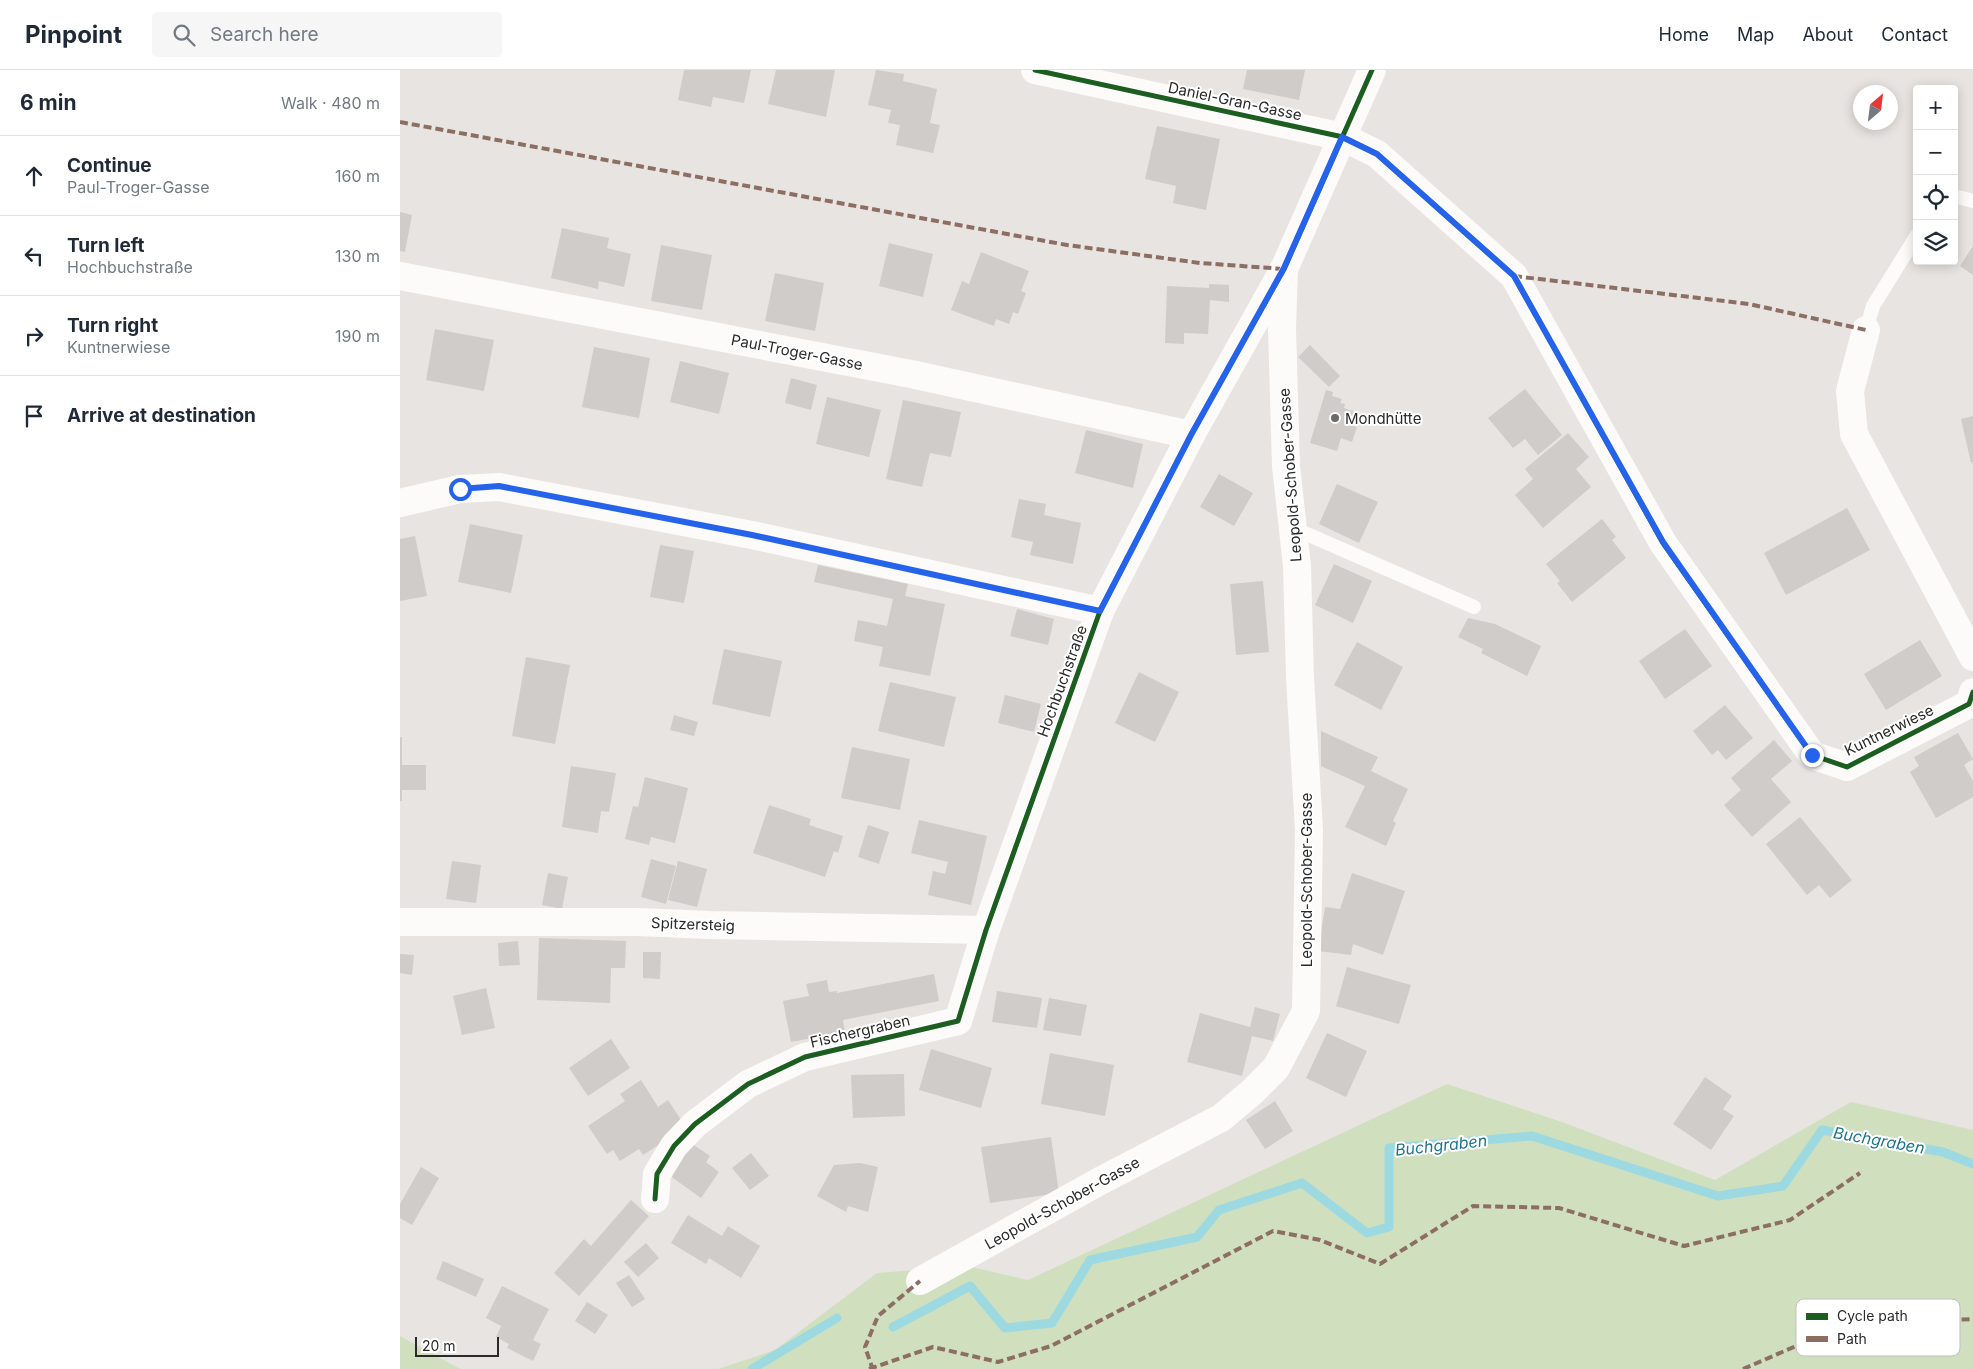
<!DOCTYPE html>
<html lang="en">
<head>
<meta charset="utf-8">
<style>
  :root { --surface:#fff; --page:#f6f6f7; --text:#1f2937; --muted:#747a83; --line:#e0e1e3 }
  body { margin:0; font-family:Inter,sans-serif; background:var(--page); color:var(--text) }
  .controls { position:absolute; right:15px; top:15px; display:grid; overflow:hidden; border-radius:5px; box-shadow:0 2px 12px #0003 }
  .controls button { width:45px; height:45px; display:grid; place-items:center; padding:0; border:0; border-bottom:1px solid var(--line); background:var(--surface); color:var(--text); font:25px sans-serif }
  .compass { position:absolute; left:1453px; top:15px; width:45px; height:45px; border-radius:50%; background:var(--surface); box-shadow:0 2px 12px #0003; rotate:28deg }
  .scale { position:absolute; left:15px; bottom:12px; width:84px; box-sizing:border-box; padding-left:5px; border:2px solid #2a2a2a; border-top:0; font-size:14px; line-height:18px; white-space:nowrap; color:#2a2a2a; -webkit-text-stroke:4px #fff; paint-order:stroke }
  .stop { position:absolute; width:15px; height:15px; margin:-11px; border:4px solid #2563eb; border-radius:50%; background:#fff }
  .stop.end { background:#2563eb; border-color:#fff; box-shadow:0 1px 5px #0008 }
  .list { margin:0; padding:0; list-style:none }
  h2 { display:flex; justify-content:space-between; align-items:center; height:65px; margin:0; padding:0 20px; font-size:21px }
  h2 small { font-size:16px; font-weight:400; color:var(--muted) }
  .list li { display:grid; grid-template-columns:32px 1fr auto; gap:15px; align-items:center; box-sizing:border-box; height:80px; padding:0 20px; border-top:1px solid var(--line) }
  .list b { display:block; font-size:19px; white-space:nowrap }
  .list p { margin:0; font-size:16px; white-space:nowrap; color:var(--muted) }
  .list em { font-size:16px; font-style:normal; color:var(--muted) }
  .icon { flex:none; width:28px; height:28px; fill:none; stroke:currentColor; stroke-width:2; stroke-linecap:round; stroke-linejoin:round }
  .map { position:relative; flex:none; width:1573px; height:1299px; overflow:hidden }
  header { display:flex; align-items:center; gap:30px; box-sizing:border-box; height:70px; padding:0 25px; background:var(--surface); border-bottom:1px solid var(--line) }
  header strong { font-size:24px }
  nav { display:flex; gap:28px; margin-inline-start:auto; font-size:18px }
  .search { width:350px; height:45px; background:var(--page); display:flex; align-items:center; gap:12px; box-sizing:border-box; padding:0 18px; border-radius:5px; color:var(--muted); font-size:19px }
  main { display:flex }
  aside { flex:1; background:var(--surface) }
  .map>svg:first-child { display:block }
  .green { fill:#d0dfbe }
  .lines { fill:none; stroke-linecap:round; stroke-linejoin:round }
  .stream { stroke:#9dd9e1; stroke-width:9 }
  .building { fill:#cfccca }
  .service { stroke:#fcfbfa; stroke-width:14 }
  .minor { stroke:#fcfbfa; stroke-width:28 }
  .tertiary { stroke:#fcfbfa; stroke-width:28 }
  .quiet { stroke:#8d6e63; stroke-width:4; stroke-dasharray:8 4; stroke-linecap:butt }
  .cycleway-casing { stroke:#fff; stroke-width:8 }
  .cycleway { stroke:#1b5e20; stroke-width:5 }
  .route { stroke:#2563eb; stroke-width:6 }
  .poi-dot { fill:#6c6b6a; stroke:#fff; stroke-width:2 }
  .labels { text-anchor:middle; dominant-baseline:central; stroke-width:4; stroke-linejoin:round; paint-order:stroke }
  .street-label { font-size:15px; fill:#2a2a2a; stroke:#fff }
  .poi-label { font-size:15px; fill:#2a2a2a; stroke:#fff; text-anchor:start }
  .water-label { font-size:16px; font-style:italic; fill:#1c758c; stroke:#fff }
  .key { fill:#fff; stroke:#bfbfbf; stroke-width:1 }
  .key-label { font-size:14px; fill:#2a2a2a }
</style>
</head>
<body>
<header>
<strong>Pinpoint</strong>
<div class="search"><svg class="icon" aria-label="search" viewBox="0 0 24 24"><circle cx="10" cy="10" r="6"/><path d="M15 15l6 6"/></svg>Search here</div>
<nav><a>Home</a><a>Map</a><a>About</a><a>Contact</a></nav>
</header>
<main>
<aside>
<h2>6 min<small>Walk · 480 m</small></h2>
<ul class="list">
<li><svg class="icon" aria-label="ahead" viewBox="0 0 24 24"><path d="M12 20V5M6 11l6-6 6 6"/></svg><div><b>Continue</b><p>Paul-Troger-Gasse</p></div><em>160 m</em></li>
<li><svg class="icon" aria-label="left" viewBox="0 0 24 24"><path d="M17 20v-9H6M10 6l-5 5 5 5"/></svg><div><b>Turn left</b><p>Hochbuchstraße</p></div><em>130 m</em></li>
<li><svg class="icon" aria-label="right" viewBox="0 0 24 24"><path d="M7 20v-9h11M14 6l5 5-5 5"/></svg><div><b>Turn right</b><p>Kuntnerwiese</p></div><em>190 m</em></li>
<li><svg class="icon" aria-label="arrive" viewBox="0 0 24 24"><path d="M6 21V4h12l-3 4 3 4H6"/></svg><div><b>Arrive at destination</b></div></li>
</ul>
</aside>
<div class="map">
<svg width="1573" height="1299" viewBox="0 0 1573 1299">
  <rect width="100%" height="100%" fill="#e8e4e1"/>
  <g class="green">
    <path d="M1047 1014 1162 1052 1315 1110 1451 1032 1573 1060V1299H318L375 1280 477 1203 567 1196 628 1210Z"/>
    <path d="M0 1266 60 1299H0Z"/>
  </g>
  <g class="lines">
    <g class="stream">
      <path d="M493 1257 570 1216 605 1258 652 1253 690 1190 797 1167 819 1140 902 1113 967 1163 989 1157V1078L1132 1066 1318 1126 1383 1116 1422 1060 1543 1082 1573 1094"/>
      <path d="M352 1299 437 1248"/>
    </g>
  </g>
  <g class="building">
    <path d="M284 0H351L344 33 313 27 311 37 278 30Z"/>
    <path d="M376 0H435L426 47 368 34Z"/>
    <path d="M476 0 504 4 503 11 537 19 530 53 540 55 533 83 496 75 500 55 488 53 491 40 468 35Z"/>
    <path d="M847 0H905L899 30 843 19Z"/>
    <path d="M757 56 820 69 806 140 773 133 776 116 745 109Z"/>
    <path d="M0 142 12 145 5 182 0 181Z"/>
    <path d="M162 158 209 168 207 178 231 184 224 217 199 211 198 219 151 208Z"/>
    <path d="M489 173 533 184 523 227 479 216Z"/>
    <path d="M261 175 312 185 302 240 251 231Z"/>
    <path d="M1573 176V205L1560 196Z"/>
    <path d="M581 182 629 201 621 221 626 223 618 244 613 242 609 254 596 249 594 256 551 240 562 211 569 214Z"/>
    <path d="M375 203 424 213 415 261 365 251Z"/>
    <path d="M809 214 829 215V232L810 230 808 264 784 263V274L765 273 767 216 809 218Z"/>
    <path d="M35 259 94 270 84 321 26 310Z"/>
    <path d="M910 275 940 306 929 317 898 287Z"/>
    <path d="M194 277 250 288 239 348 182 337Z"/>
    <path d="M280 291 329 303 319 344 270 332Z"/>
    <path d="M391 308 417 315 411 340 385 333Z"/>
    <path d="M1125 319 1162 365 1138 385 1125 369 1113 378 1088 348Z"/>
    <path d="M926 320 933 322 932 326 942 329 940 333 945 334 944 338 955 342 951 355 957 357 952 372 941 368 937 381 910 373Z"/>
    <path d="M427 327 481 340 469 387 416 374Z"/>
    <path d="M503 330 561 342 551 387 530 383 522 417 486 409Z"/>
    <path d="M1573 346V393H1571L1561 349Z"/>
    <path d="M686 360 743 374 733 418 675 403Z"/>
    <path d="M1168 363 1189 387 1176 399 1191 417 1143 458 1115 425 1133 409 1125 399Z"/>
    <path d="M819 404 853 423 834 456 800 437Z"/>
    <path d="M937 414 978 432 959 473 919 454Z"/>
    <path d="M619 429 646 434 644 445 681 453 673 494 630 485 633 472 611 467Z"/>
    <path d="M1447 438 1470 480 1386 525 1364 483Z"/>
    <path d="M1202 449 1216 467 1212 470 1226 488 1172 532 1157 513 1160 511 1146 494Z"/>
    <path d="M70 454 123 465 111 523 58 512Z"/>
    <path d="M15 466 27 526 0 531V469Z"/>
    <path d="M260 475 294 481 284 533 250 527Z"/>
    <path d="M934 494 972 511 953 553 915 535Z"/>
    <path d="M418 495 508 514 505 526 545 534 530 606 479 596 483 577 454 571 458 550 487 556 493 529 414 512Z"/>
    <path d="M863 511 869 582 836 585 830 514Z"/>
    <path d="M617 539 654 549 648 575 610 566Z"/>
    <path d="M1068 548 1095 554 1141 576 1127 606 1081 583 1083 579 1058 567Z"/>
    <path d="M1285 559 1312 596 1265 629 1239 591Z"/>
    <path d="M1520 570 1542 606 1486 640 1464 604Z"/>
    <path d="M957 572 1003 597 981 640 934 615Z"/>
    <path d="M324 579 382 591 370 647 312 634Z"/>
    <path d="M126 587 170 595 155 674 112 666Z"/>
    <path d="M739 602 779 622 755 672 715 653Z"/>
    <path d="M490 612 556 627 544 677 478 661Z"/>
    <path d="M605 625 641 634 634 662 598 653Z"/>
    <path d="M1325 635 1353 668 1326 690 1318 680 1312 685 1293 661Z"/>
    <path d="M274 645 298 652 294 666 270 660Z"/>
    <path d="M921 661 978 687 971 701 1008 719 993 751 996 753 986 776 945 757 965 716 921 696Z"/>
    <path d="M1558 663 1573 689 1564 695 1573 711V727L1536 748 1510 702 1519 696 1514 687Z"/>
    <path d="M0 667H2V695H26V720H2V731H0Z"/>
    <path d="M1374 670 1392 691 1371 709 1391 732 1352 767 1324 735 1341 720 1331 708Z"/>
    <path d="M452 677 510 689 500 740 441 728Z"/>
    <path d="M171 696 216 703 209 742 201 741 198 763 162 757Z"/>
    <path d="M245 707 288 718 275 773 251 767 249 775 225 769 233 736 238 737Z"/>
    <path d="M369 735 411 749 409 755 443 766 438 783 434 781 425 807 353 783Z"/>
    <path d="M1400 747 1452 810 1430 828 1419 815 1407 825 1366 774Z"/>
    <path d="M519 750 587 766 571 835 528 825 533 801 545 804 548 792 511 783Z"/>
    <path d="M468 755 489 762 479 794 458 787Z"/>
    <path d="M251 789 276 796 266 834 241 827Z"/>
    <path d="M52 791 81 795 76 833 46 829Z"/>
    <path d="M278 791 307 799 297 837 268 830Z"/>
    <path d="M148 803 168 807 162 839 142 835Z"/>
    <path d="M952 803 1005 821 983 885 953 874 951 885 918 881 925 837 940 839Z"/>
    <path d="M139 868 226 871 225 898H211L210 933 137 930Z"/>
    <path d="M118 871 120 895 99 896 98 873Z"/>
    <path d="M243 882H261L260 909 243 908Z"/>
    <path d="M0 884 14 885 12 905 0 903Z"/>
    <path d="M947 897 1011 915 999 954 936 936Z"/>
    <path d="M534 904 539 931 443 950 445 962 391 972 383 931 409 926 406 914 427 910 429 922 437 921V923Z"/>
    <path d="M86 918 95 958 62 965 53 926Z"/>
    <path d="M597 921 642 928 637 958 592 952Z"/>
    <path d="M649 928 687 935 681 966 643 960Z"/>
    <path d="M855 937 880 944 873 971 852 966 842 1006 787 992 800 943 850 957Z"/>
    <path d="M927 963 967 981 946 1027 906 1008Z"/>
    <path d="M211 969 230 998 188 1026 169 998Z"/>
    <path d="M531 979 592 998 581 1038 519 1020Z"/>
    <path d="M650 983 714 995 705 1046 641 1034Z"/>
    <path d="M504 1004 505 1046 453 1048 451 1005Z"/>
    <path d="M1305 1007 1332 1026 1323 1039 1334 1046 1311 1080 1273 1054Z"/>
    <path d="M241 1010 258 1037 268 1030 283 1053 271 1067 243 1085 239 1079 220 1091 213 1080 207 1084 188 1056 225 1031 220 1024Z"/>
    <path d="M875 1031 893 1061 865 1079 846 1050Z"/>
    <path d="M651 1067 659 1123 590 1133 581 1077Z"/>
    <path d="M288 1071 310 1086 306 1092 319 1102 301 1128 266 1103Z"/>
    <path d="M351 1083 369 1106 350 1120 332 1098Z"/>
    <path d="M460 1093 478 1097 468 1142 448 1136 446 1142 417 1126 434 1095Z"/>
    <path d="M21 1097 39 1108 12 1155 0 1148V1134Z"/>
    <path d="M231 1130 249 1146 179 1226 154 1203 184 1169 191 1176Z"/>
    <path d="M288 1145 322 1166 328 1156 360 1176 341 1208 309 1188 306 1194 271 1173Z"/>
    <path d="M246 1173 259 1188 238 1207 224 1192Z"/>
    <path d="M43 1191 84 1209 76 1227 36 1209Z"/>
    <path d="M229 1205 245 1229 232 1237 216 1213Z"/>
    <path d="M102 1216 149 1239 133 1270 141 1274 133 1291 107 1278 109 1274 96 1267 101 1256 86 1248Z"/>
    <path d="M187 1232 208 1245 195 1264 175 1251Z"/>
  </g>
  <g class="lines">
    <g class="service">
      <path d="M1554 126 1573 131"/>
      <path d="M1466 260 1473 236 1517 165"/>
      <path d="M893 458 1074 537"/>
    </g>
    <g class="minor">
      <path d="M635 0 943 67 977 84 1114 206 1263 473 1412 685 1447 697 1569 634 1573 622"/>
      <path d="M0 206 511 304 791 365"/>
      <path d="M1466 260 1450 321 1454 364 1573 587"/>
      <path d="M0 433 60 419 99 417 352 465 700 541"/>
      <path d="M0 852H238L310 855 586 860"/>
      <path d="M255 1129 257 1104 274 1076 295 1054 348 1014 405 987 558 951"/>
      <path d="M520 1211 700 1111 821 1048 852 1022 876 998 906 941 909 760 900 608 897 496 886 396 882 259 884 199"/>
    </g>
    <path class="tertiary" d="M558 951 586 860 700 541 791 365 884 199 972 0"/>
    <g class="quiet">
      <path d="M0 52 667 175 800 193 884 199"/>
      <path d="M1114 206 1349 234 1466 260"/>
      <path d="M469 1299 533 1277 598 1292 651 1276 873 1161 920 1170 980 1194 1073 1136 1159 1138 1284 1176 1390 1150 1460 1103"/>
      <path d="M475 1299 472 1297 465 1277 478 1246 520 1211"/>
      <path d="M1343 1299 1447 1254 1573 1249"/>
    </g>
    <defs>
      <g id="cycleway">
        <path d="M635 0 943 67 977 84 1114 206 1263 473 1412 685 1447 697 1569 634 1573 622"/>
        <path d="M255 1129 257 1104 274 1076 295 1054 348 1014 405 987 558 951 586 860 700 541 791 365 884 199 972 0"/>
      </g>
    </defs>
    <use href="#cycleway" class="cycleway-casing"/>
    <use href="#cycleway" class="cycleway"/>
  </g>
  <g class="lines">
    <path class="route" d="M60 419 99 416 352 465 700 541 791 365 884 198 942 67 977 84 1114 206 1263 472 1412 685"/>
  </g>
  <circle class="poi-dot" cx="935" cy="348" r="5"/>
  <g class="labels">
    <g class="street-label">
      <text transform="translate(835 31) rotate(12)">Daniel-Gran-Gasse</text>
      <text transform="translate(397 282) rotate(11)">Paul-Troger-Gasse</text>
      <text transform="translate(890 405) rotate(-94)">Leopold-Schober-Gasse</text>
      <text transform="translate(662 611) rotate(-70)">Hochbuchstraße</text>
      <text transform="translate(1489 660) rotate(-26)">Kuntnerwiese</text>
      <text transform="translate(906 810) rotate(-90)">Leopold-Schober-Gasse</text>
      <text transform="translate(293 854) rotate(2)">Spitzersteig</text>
      <text transform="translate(460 961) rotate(-13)">Fischergraben</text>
      <text transform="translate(662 1133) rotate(-29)">Leopold-Schober-Gasse</text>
    </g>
    <g class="poi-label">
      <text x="945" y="348">Mondhütte</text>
    </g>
    <g class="water-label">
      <text transform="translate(1479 1070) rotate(10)">Buchgraben</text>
      <text transform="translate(1041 1075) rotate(-6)">Buchgraben</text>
    </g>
  </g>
  <rect x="1396" y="1229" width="164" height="57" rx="8" class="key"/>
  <rect x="1406" y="1243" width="22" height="7" fill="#1b5e20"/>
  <rect x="1406" y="1266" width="22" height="6" fill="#8d6e63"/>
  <g class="key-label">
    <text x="1437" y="1251">Cycle path</text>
    <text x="1437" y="1274">Path</text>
  </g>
</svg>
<div class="controls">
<button>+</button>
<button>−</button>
<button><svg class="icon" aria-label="locate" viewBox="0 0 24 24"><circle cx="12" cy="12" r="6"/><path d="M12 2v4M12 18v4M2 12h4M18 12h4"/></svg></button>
<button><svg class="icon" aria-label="layers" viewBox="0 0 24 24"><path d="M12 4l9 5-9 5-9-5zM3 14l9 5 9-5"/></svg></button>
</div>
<svg class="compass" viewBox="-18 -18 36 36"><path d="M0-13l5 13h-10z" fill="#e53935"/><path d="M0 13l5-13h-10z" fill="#747a83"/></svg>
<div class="scale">20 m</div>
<div class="stop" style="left:60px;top:419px"></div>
<div class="stop end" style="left:1412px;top:685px"></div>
</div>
</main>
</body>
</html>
